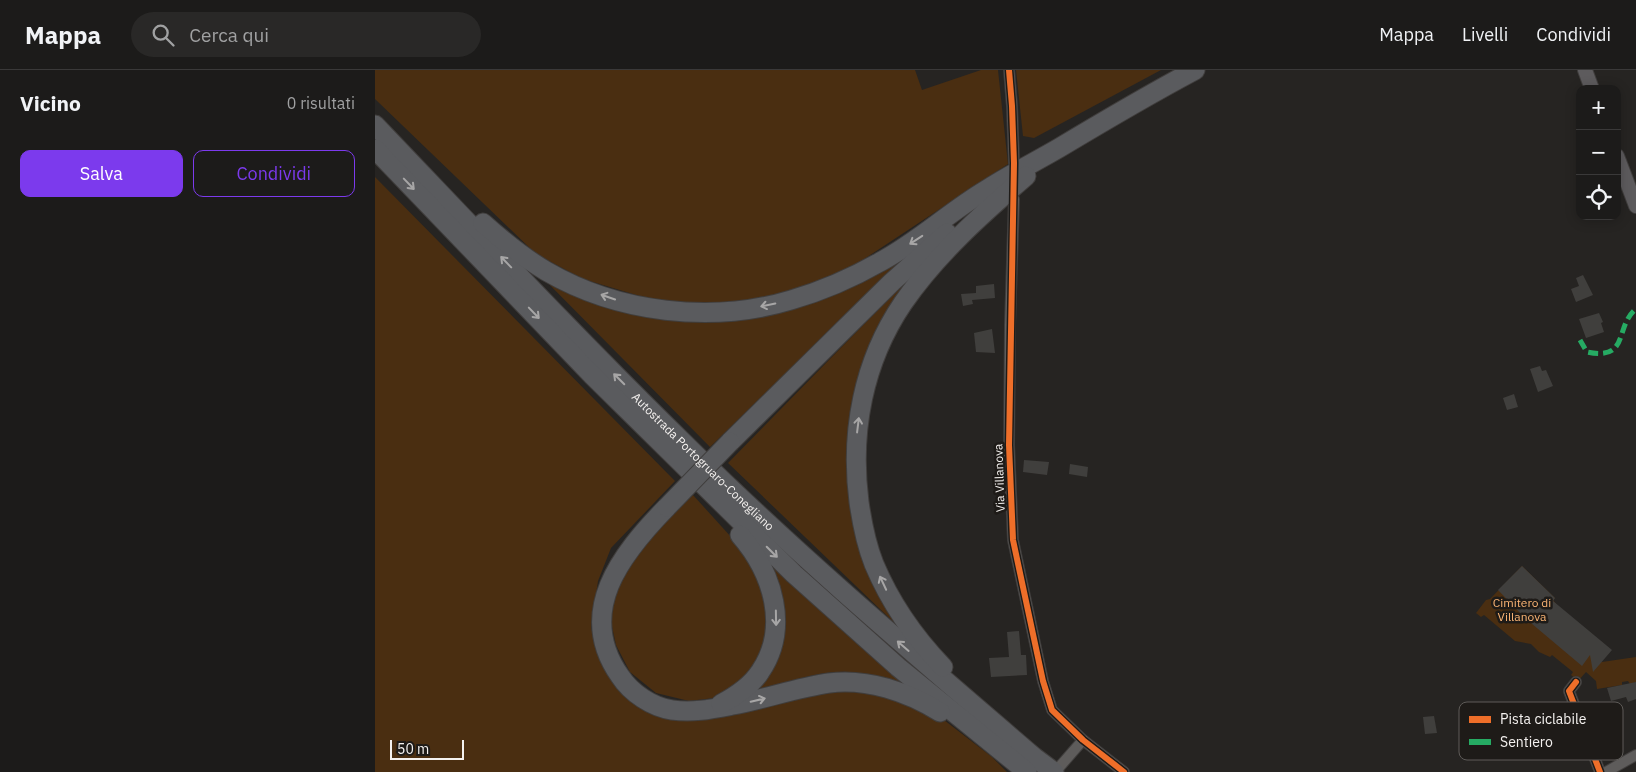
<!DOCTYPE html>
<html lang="it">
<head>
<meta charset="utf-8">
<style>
  :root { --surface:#1c1b1a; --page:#292827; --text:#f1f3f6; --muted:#a0a1a2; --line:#3a3939; --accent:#7c3aed }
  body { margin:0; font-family:"IBM Plex Sans",sans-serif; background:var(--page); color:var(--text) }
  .controls { position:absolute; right:15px; top:15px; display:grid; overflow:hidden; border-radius:10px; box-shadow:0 2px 12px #0003 }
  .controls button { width:45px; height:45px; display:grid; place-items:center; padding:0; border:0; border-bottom:1px solid var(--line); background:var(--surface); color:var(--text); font:25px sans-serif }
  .scale { position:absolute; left:15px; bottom:12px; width:74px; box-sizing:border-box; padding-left:5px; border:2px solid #f4f1ef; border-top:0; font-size:14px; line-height:18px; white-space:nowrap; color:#f4f1ef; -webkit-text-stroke:4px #1e1b18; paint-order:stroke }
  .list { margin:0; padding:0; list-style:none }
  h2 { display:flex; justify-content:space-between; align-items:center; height:65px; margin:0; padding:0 20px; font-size:21px }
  h2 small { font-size:16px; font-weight:400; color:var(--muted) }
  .actions { display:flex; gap:10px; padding:15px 20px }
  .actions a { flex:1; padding:11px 0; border:1px solid var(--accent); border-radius:10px; text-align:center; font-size:18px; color:var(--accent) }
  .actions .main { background:var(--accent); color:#fff }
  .icon { flex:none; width:28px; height:28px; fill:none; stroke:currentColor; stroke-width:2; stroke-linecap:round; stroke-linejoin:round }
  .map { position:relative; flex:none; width:1261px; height:702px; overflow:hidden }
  header { display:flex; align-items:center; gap:30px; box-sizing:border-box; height:70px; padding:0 25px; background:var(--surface); border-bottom:1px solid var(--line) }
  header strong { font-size:24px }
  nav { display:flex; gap:28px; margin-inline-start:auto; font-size:18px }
  .search { width:350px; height:45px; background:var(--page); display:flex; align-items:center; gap:12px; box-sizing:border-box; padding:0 18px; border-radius:28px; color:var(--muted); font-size:19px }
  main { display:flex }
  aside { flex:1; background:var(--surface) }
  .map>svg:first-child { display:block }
  .green { fill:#4a2e11 }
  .building { fill:#403f3d }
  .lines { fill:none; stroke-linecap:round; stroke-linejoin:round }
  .street-casing { stroke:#403e3d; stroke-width:12 }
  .secondary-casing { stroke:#403e3d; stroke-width:16 }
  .highway-casing { stroke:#403e3d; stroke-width:21 }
  .street { stroke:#5e5c5b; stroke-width:10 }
  .secondary { stroke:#5d5b5d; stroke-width:14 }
  .highway { stroke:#5a5b5e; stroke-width:19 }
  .highway-bridge-casing { stroke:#403e3d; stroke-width:21; stroke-linecap:butt }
  .highway-bridge { stroke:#5a5b5e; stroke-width:19 }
  .quiet { stroke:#26ab63; stroke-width:5; stroke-dasharray:10 5; stroke-linecap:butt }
  .cycleway-casing { stroke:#1e1b18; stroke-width:9 }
  .cycleway { stroke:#ee6e29; stroke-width:6 }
  .oneway { stroke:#a7a6a6 }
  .labels { text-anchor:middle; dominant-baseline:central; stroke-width:5; stroke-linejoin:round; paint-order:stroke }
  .street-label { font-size:12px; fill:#f4f1ef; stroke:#1e1b18 }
  .park-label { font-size:12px; fill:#fcb575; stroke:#1e1b18 }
  .key { fill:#1e1b18; stroke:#5e5b58; stroke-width:1 }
  .key-label { font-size:14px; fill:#f4f1ef }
</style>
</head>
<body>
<header>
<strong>Mappa</strong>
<div class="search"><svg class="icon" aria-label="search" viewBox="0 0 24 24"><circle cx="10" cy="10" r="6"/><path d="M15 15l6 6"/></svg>Cerca qui</div>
<nav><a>Mappa</a><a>Livelli</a><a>Condividi</a></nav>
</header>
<main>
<aside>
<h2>Vicino<small>0 risultati</small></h2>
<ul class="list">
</ul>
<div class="actions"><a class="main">Salva</a><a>Condividi</a></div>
</aside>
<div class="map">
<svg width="1261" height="702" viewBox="0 0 1261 702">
  <rect width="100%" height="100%" fill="#262422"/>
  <g class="green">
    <path d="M0 0H540L547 20 606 0H623L633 94 471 201 410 225 347 236 278 230 208 209 161 184 0 29Z"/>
    <path d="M641 0H786L659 68 648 66Z"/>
    <path d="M0 107 300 411 236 478 223 511 216 558 229 599 265 637 299 649 448 619 519 623 569 650 617 687 632 702H0Z"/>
    <path d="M537 181 335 377 159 199 235 236 352 248Z"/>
    <path d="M552 190 495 284 477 421 533 566 353 393Z"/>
    <path d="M318 425 376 489 395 536 393 571 377 604 339 628 314 631 281 623 255 602 241 575 234 543 245 509 272 468Z"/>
    <path d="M388 485 533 615C517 611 500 605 483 603 447 597 408 614 374 626L400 593Z"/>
    <path d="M1147 496 1180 528 1178 530 1227 592 1261 587V612L1255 614 1253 611 1247 612V615L1222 619 1221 611 1211 602 1203 611 1196 605 1198 602 1177 585 1175 587 1164 582 1156 574 1140 571 1109 545 1106 547 1101 543 1111 530 1115 529Z"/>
  </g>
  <g class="building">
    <path d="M1208 205 1218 225 1201 232 1196 219 1204 216 1201 208Z"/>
    <path d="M619 214 620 228 597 230 598 234 588 236 586 224 601 223V216Z"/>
    <path d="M1224 243 1228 252 1226 253 1229 262 1211 268 1204 249Z"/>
    <path d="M617 259 620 283 601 282 599 263Z"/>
    <path d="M1165 296 1167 301 1171 300 1178 316 1163 322 1155 299Z"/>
    <path d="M1139 324 1143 337 1132 340 1128 328Z"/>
    <path d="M649 390 674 392 672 405 648 402Z"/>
    <path d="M695 394 713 397 712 407 694 404Z"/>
    <path d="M1147 496 1180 528 1178 531 1237 580 1218 602 1215 585 1207 596 1150 548 1123 520Z"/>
    <path d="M644 561 646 585H651L652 605 616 607 614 588 634 587 632 562Z"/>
    <path d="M1261 612V629L1253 632 1251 627 1236 631 1232 618Z"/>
    <path d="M1059 646 1062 663 1050 664 1048 647Z"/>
  </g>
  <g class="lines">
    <defs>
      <g id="street">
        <path d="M634 0 637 36 639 93"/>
        <path d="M639 129 635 255 634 375 638 470 668 611 677 640 708 670 749 702"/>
        <path d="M1201 612 1194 621 1225 702"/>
        <path d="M680 702 708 670"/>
        <path d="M1231 702 1261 685"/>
      </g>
      <g id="secondary">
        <path d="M1210 0 1217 19"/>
        <path d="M1242 86 1261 136"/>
      </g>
      <g id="highway">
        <path id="s1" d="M0 55C106 166 210 277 320 384 428 490 544 588 659 687L679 702"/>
        <path d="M0 79 217 305 419 504 523 597 652 702"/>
        <path d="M108 153C127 170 149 188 171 201 243 243 337 254 416 230 447 221 477 208 505 192 543 172 574 142 611 120 634 105 660 92 684 78 729 51 773 25 820 0"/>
        <path d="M355 372 517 212 572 163"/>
        <path d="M292 437C246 484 200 542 245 606 256 623 277 637 297 640 318 643 337 639 358 635 390 629 421 618 454 613 492 608 533 622 565 642"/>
        <path d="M568 597C539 567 515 532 499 494 491 474 487 453 484 432 475 362 488 292 528 233 562 184 606 145 651 106"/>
        <path d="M346 634C361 626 376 616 385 602 415 558 398 503 365 465"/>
      </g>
    </defs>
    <use href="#street" class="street-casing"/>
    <use href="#secondary" class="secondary-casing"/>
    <use href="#highway" class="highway-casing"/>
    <use href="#street" class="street"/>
    <use href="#secondary" class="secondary"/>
    <use href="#highway" class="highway"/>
    <defs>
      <path id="highway-bridge" d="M292 437 355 372"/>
    </defs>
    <use href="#highway-bridge" class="highway-bridge-casing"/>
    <use href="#highway-bridge" class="highway-bridge"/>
    <path class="quiet" d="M1205 270 1212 282C1255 291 1239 257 1261 239"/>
    <defs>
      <g id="cycleway">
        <path d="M634 0 637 36 639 93 634 375 638 470 668 611 677 640 708 670 749 702"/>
        <path d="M1201 612 1194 621 1225 702"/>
      </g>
    </defs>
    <use href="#cycleway" class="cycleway-casing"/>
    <use href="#cycleway" class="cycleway"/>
  </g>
  <defs><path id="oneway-shaft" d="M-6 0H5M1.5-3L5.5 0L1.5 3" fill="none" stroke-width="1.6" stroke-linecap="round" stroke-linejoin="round" transform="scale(1.25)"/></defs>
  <g class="oneway">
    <use href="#oneway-shaft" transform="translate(34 114) rotate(46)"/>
    <use href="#oneway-shaft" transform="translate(541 170) rotate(147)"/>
    <use href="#oneway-shaft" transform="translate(131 192) rotate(-134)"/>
    <use href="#oneway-shaft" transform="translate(233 227) rotate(-161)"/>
    <use href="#oneway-shaft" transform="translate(393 235) rotate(168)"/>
    <use href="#oneway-shaft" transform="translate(159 243) rotate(46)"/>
    <use href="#oneway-shaft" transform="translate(244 309) rotate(-135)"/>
    <use href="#oneway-shaft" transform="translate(483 355) rotate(-83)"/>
    <use href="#oneway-shaft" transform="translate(397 482) rotate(45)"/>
    <use href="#oneway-shaft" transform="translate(508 513) rotate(-115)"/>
    <use href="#oneway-shaft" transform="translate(401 548) rotate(89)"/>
    <use href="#oneway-shaft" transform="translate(528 576) rotate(-139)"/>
    <use href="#oneway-shaft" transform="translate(383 630) rotate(-13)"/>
  </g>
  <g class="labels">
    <g class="street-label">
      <text stroke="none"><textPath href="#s1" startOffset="470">Autostrada Portogruaro-Conegliano</textPath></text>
      <text transform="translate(624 408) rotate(-92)">Via Villanova</text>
    </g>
    <g class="park-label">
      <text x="1147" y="532">Cimitero di<tspan x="1147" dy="14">Villanova</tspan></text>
    </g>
  </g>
  <rect x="1084" y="632" width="164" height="58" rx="8" class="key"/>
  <rect x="1094" y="646" width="22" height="7" fill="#ee6e29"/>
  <rect x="1094" y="669" width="22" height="6" fill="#26ab63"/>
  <g class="key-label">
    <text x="1125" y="654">Pista ciclabile</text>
    <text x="1125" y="677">Sentiero</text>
  </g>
</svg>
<div class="controls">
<button>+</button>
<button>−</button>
<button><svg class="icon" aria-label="locate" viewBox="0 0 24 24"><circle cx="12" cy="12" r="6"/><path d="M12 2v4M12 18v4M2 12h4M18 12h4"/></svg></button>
</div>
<div class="scale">50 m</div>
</div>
</main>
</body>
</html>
